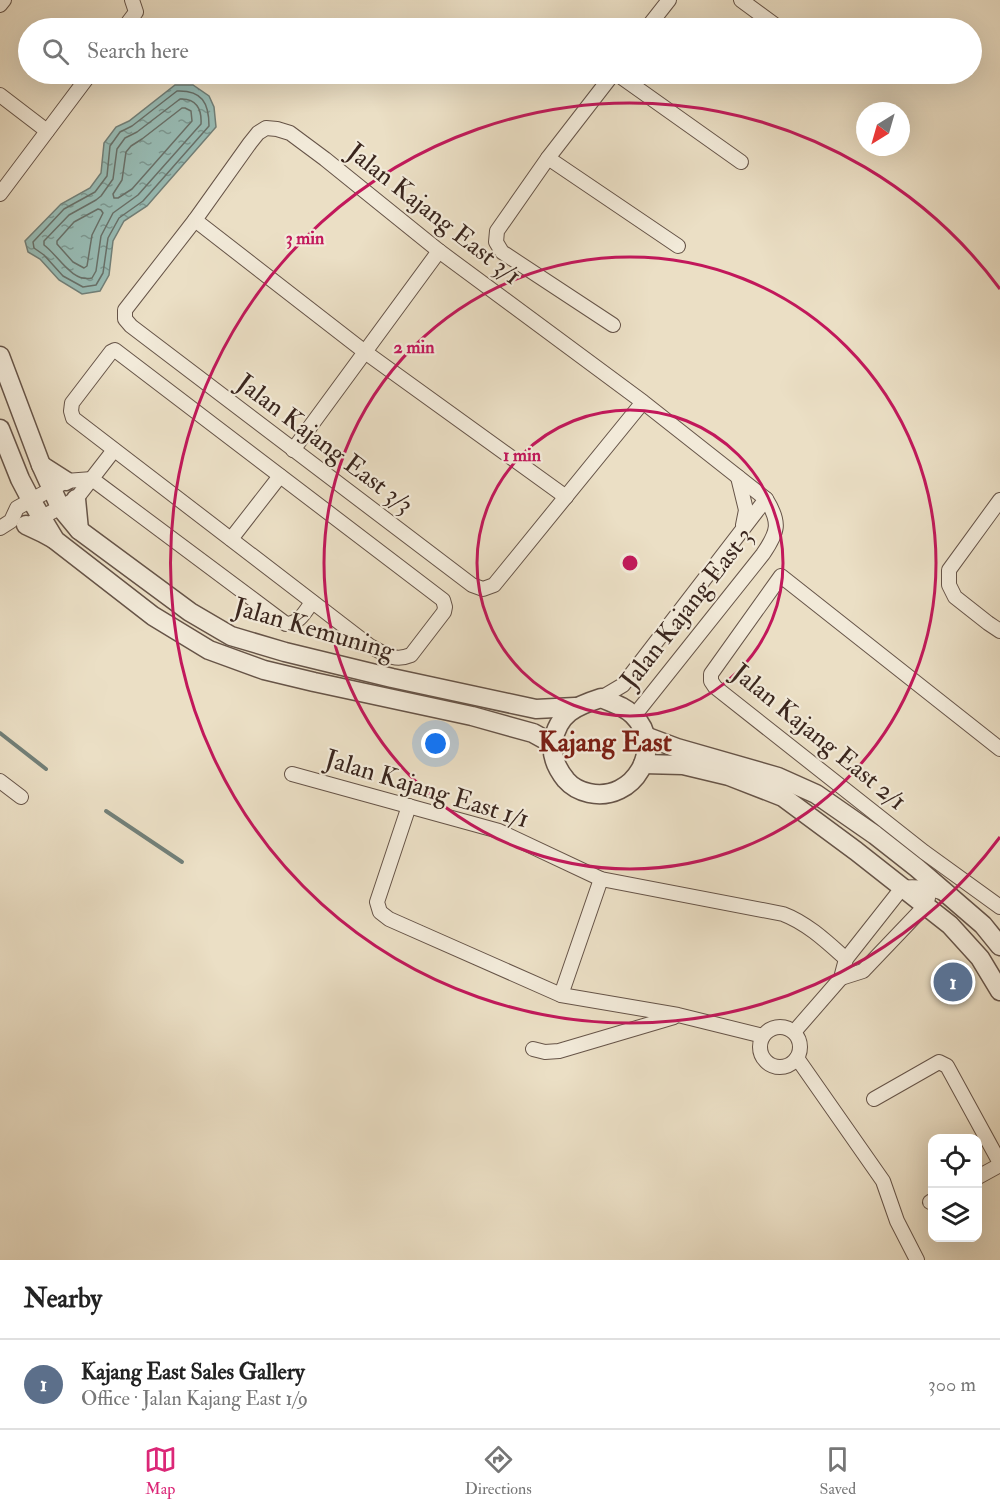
<!DOCTYPE html>
<html lang="en">
<head>
<meta charset="utf-8">
<style>
  :root { --surface:#fff; --page:#f2f2f2; --text:#222; --muted:#767676; --line:#e0e0e0; --accent:#db2777 }
  body { margin:0; font-family:"IM FELL Double Pica",serif; background:var(--page); color:var(--text) }
  .controls { position:absolute; right:18px; bottom:18px; display:grid; overflow:hidden; border-radius:12px; box-shadow:0 6px 24px #0002 }
  .controls button { width:54px; height:54px; display:grid; place-items:center; padding:0; border:0; border-bottom:2px solid var(--line); background:var(--surface); color:var(--text); font:30px sans-serif }
  .compass { position:absolute; left:856px; top:102px; width:54px; height:54px; border-radius:50%; background:var(--surface); box-shadow:0 6px 24px #0002; rotate:217deg }
  .you { position:absolute; left:436px; top:744px; width:21px; height:21px; margin:-15px; border:4px solid #fff; border-radius:50%; background:#1a73e8; box-shadow:0 0 0 9px #1a73e833 }
  .badge { display:grid; place-items:center; width:39px; height:39px; border-radius:50%; background:var(--accent); color:#fff; font-size:20px; font-weight:700 }
  .pin { position:absolute; translate:-50% -50%; border:3px solid #fff; box-shadow:0 2px 6px #0006 }
  .list { margin:0; padding:0; list-style:none }
  h2 { display:flex; justify-content:space-between; align-items:center; height:78px; margin:0; padding:0 24px; font-size:26px }
  h2 small { font-size:20px; font-weight:400; color:var(--muted) }
  .list li { display:grid; grid-template-columns:39px 1fr auto; gap:18px; align-items:center; box-sizing:border-box; height:90px; padding:0 24px; border-top:2px solid var(--line) }
  .list b { display:block; font-size:22px; white-space:nowrap }
  .list p { margin:0; font-size:20px; white-space:nowrap; color:var(--muted) }
  .list em { font-size:20px; font-style:normal; color:var(--muted) }
  .icon { flex:none; width:33px; height:33px; fill:none; stroke:currentColor; stroke-width:2; stroke-linecap:round; stroke-linejoin:round }
  .map { position:relative; flex:none; width:1000px; height:1260px; overflow:hidden }
  .search { position:absolute; background:var(--surface); box-shadow:0 6px 24px #0002; left:18px; right:18px; top:18px; height:66px; display:flex; align-items:center; gap:15px; box-sizing:border-box; padding:0 21px; border-radius:33px; color:var(--muted); font-size:22px }
  .sheet { height:168px; background:var(--surface) }
  nav { display:flex; justify-content:space-around; align-items:center; box-sizing:border-box; height:84px; border-top:2px solid var(--line); background:var(--surface); font-size:16px; color:var(--muted) }
  nav a { display:grid; justify-items:center; gap:3px }
  nav .on { color:var(--accent) }
  .map>svg:first-child { display:block }
  .water { fill:url(#water-ripples); stroke:#728079; stroke-width:1.5 }
  .lines { fill:none; stroke-linecap:round; stroke-linejoin:round }
  .shore { stroke:#69716a; stroke-width:1.5 }
  .stream { stroke:#728079; stroke-width:4 }
  .minor-casing { stroke:#665448; stroke-width:16 }
  .tertiary-casing { stroke:#665448; stroke-width:21 }
  .minor { stroke:#f2ead9; stroke-width:14 }
  .tertiary { stroke:#f2ead9; stroke-width:18 }
  .ring { fill:none; stroke:#c2185b; stroke-width:3 }
  .labels { text-anchor:middle; dominant-baseline:central; stroke-width:4.5; stroke-linejoin:round; paint-order:stroke }
  .street-label { font-size:26px; fill:#3a261e; stroke:#f2ead9 }
  .quarter-label { font-size:28px; font-weight:bold; fill:#7a1f14; stroke:#f2ead9 }
  .centre { fill:#c2185b; stroke:#f2ead9; stroke-width:3 }
  .ring-label { font-size:18px; text-anchor:middle; font-weight:bold; fill:#c2185b; stroke:#f2ead9; stroke-width:4.5; stroke-linejoin:round; paint-order:stroke }
</style>
</head>
<body>
<div class="map">
<svg width="1000" height="1260" viewBox="0 0 1000 1260">
  <defs>
    <pattern id="water-ripples" width="26" height="14" patternUnits="userSpaceOnUse" patternTransform="scale(1.5)"><rect width="26" height="14" fill="#98bcb5"/><path d="M2 4q2-2 4 0t4 0M15 11q2-2 4 0t4 0" fill="none" stroke="#7d9993"/></pattern>
  </defs>
  <rect width="100%" height="100%" fill="#ebdfc5"/>
  <filter id="stains"><feTurbulence type="fractalNoise" baseFrequency=".00333" numOctaves="4"/><feColorMatrix values="0 0 0 0 .2 0 0 0 0 .09 0 0 0 0 .02 0 0 0 .5 -.17"/></filter>
  <radialGradient id="worn" r=".72"><stop offset=".6" stop-color="#630" stop-opacity="0"/><stop offset="1" stop-color="#630" stop-opacity=".3"/></radialGradient>
  <path class="water" d="M175 85H193L209 96 214 107 216 127 147 206 124 221 113 241 109 275 100 291 82 294 59 280 40 259 28 252 25 241 61 204 90 188 101 173 104 143 116 127 129 121Z"/>
  <g class="lines">
    <g class="shore">
      <path d="M177 91C202 90 209 103 209 126L143 201 119 218 108 238 103 273 96 285 83 287 63 276 44 255 34 248 33 242 64 209 95 192 107 176 110 146 120 132 132 126Z"/>
      <path d="M180 99C196 98 202 109 201 124L138 195 113 213 101 236 96 271 92 278C72 283 58 255 44 245V241L69 215 96 200 101 196 113 179 117 149 125 138 137 132Z"/>
      <path d="M182 108H185L191 111 192 121 132 189 118 198H114L113 194 122 180 126 152 131 146 142 139Z"/>
      <path d="M98 209 101 210 103 213 92 235 87 266 84 268 73 262 57 244V241L74 222Z"/>
    </g>
    <g class="stream">
      <path d="M0 733 46 769"/>
      <path d="M106 811 182 862"/>
    </g>
    <defs>
      <g id="minor">
        <path d="M741 0 779 28"/>
        <path d="M0 5 4 0"/>
        <path d="M124 28 136 12 132 0"/>
        <path d="M647 28 669 0"/>
        <path d="M613 74 548 158 497 231 496 242 502 252 613 325"/>
        <path d="M617 74 741 162"/>
        <path d="M0 95 47 131"/>
        <path d="M548 158 678 246"/>
        <path d="M0 194 90 74"/>
        <path d="M195 220 365 352 566 497"/>
        <path d="M115 350 443 600 445 607 444 612 411 655C394 662 385 654 370 646L73 418 71 411 72 403 111 352Z"/>
        <path d="M293 450 439 251"/>
        <path d="M738 477 746 510 743 525"/>
        <path d="M1000 500 949 570V585L955 597 988 623 1000 631"/>
        <path d="M33 522 76 499 114 450"/>
        <path d="M0 528 11 521 17 508 66 481 92 479 286 624C299 624 305 612 312 602"/>
        <path d="M231 539 280 476"/>
        <path d="M601 698 623 685 766 499"/>
        <path d="M634 716 763 554C778 532 781 523 766 499L643 402 439 251 325 159 290 133 277 129 266 128 258 133 250 143 195 220 125 310V319L131 326 472 585 483 589 494 585 643 402"/>
        <path d="M1000 749 781 576 711 674V681L715 687 924 852 1000 907"/>
        <path d="M292 774 499 831 601 879 783 914C807 923 827 942 846 959"/>
        <path d="M0 781 21 797"/>
        <path d="M409 806 377 902 380 912 389 919 561 995 678 1015 763 1036"/>
        <path d="M841 978 863 971 925 906 928 898"/>
        <path d="M561 995 601 879"/>
        <circle cx="780" cy="1047" r="20"/>
        <path d="M794 1032 841 978 846 959 902 888C916 886 928 888 941 892"/>
        <path d="M533 1049 545 1052 559 1051 674 1017"/>
        <path d="M797 1058 883 1181 897 1221 917 1260"/>
        <path d="M874 1099 939 1062 947 1066 1000 1163"/>
        <path d="M978 1177 1000 1165"/>
        <path d="M930 1202 932 1201"/>
      </g>
      <g id="tertiary">
        <path d="M0 356 41 465 60 507 79 530 190 612 231 636 285 652 392 678 536 709 575 707"/>
        <path d="M0 429 20 479 31 500 55 540 153 616 209 650 264 670 314 682 472 716 533 733 553 744"/>
        <path d="M41 465 66 481"/>
        <path d="M76 499 79 530"/>
        <path d="M26 525 43 533 54 539"/>
        <path d="M601 698C612 703 624 706 633 715 666 747 634 803 589 793 580 791 572 787 566 780 557 769 551 756 553 742 558 713 576 706 601 698Z"/>
        <path d="M645 736 677 748 778 777 816 794 875 835 917 868 983 925 1000 946"/>
        <path d="M643 764 683 765 729 776 783 797 856 851 950 925 980 958 1000 991"/>
      </g>
    </defs>
    <use href="#minor" class="minor-casing"/>
    <use href="#tertiary" class="tertiary-casing"/>
    <use href="#minor" class="minor"/>
    <use href="#tertiary" class="tertiary"/>
  </g>
  <g class="ring">
    <circle cx="630" cy="563" r="153"/>
    <circle cx="630" cy="563" r="306"/>
    <path d="M1000 837A460 460 0 1 1 1000 289"/>
  </g>
  <g class="labels">
    <g class="street-label">
      <text transform="translate(434 214) rotate(38)">Jalan Kajang East 3/1</text>
      <text transform="translate(325 444) rotate(37)">Jalan Kajang East 3/3</text>
      <text transform="translate(687 608) rotate(-52)">Jalan Kajang East 3</text>
      <text transform="translate(314 629) rotate(16)">Jalan Kemuning</text>
      <text transform="translate(819 737) rotate(39)">Jalan Kajang East 2/1</text>
      <text transform="translate(427 789) rotate(17)">Jalan Kajang East 1/1</text>
    </g>
    <g class="quarter-label">
      <text x="605" y="742">Kajang East</text>
    </g>
  </g>
  <circle cx="630" cy="563" r="9" class="centre"/>
  <g class="ring-label">
    <text x="305" y="244">3 min</text>
    <text x="414" y="353">2 min</text>
    <text x="522" y="461">1 min</text>
  </g>
  <rect width="100%" height="100%" filter="url(#stains)"/>
  <rect width="100%" height="100%" fill="url(#worn)"/>
</svg>
<div class="controls">
<button><svg class="icon" aria-label="locate" viewBox="0 0 24 24"><circle cx="12" cy="12" r="6"/><path d="M12 2v4M12 18v4M2 12h4M18 12h4"/></svg></button>
<button><svg class="icon" aria-label="layers" viewBox="0 0 24 24"><path d="M12 4l9 5-9 5-9-5zM3 14l9 5 9-5"/></svg></button>
</div>
<svg class="compass" viewBox="-18 -18 36 36"><path d="M0-13l5 13h-10z" fill="#e53935"/><path d="M0 13l5-13h-10z" fill="#767676"/></svg>
<div class="you"></div>
<div class="pin badge" style="left:953px;top:982px;background:#5c6f8a">1</div>
<div class="search"><svg class="icon" aria-label="search" viewBox="0 0 24 24"><circle cx="10" cy="10" r="6"/><path d="M15 15l6 6"/></svg>Search here</div>
</div>
<section class="sheet">
<h2>Nearby<small></small></h2>
<ul class="list">
<li><span class="badge" style="background:#5c6f8a">1</span><div><b>Kajang East Sales Gallery</b><p>Office · Jalan Kajang East 1/9</p></div><em>300 m</em></li>
</ul>
</section>
<nav>
<a class="on"><svg class="icon" aria-label="map" viewBox="0 0 24 24"><path d="M3 6l6-2 6 2 6-2v14l-6 2-6-2-6 2zM9 4v14M15 6v14"/></svg>Map</a>
<a><svg class="icon" aria-label="directions" viewBox="0 0 24 24"><path d="M12 3l9 9-9 9-9-9zM9 14v-3h6M13 9l2 2-2 2"/></svg>Directions</a>
<a><svg class="icon" aria-label="saved" viewBox="0 0 24 24"><path d="M7 4h10v16l-5-4-5 4z"/></svg>Saved</a>
</nav>
</body>
</html>
